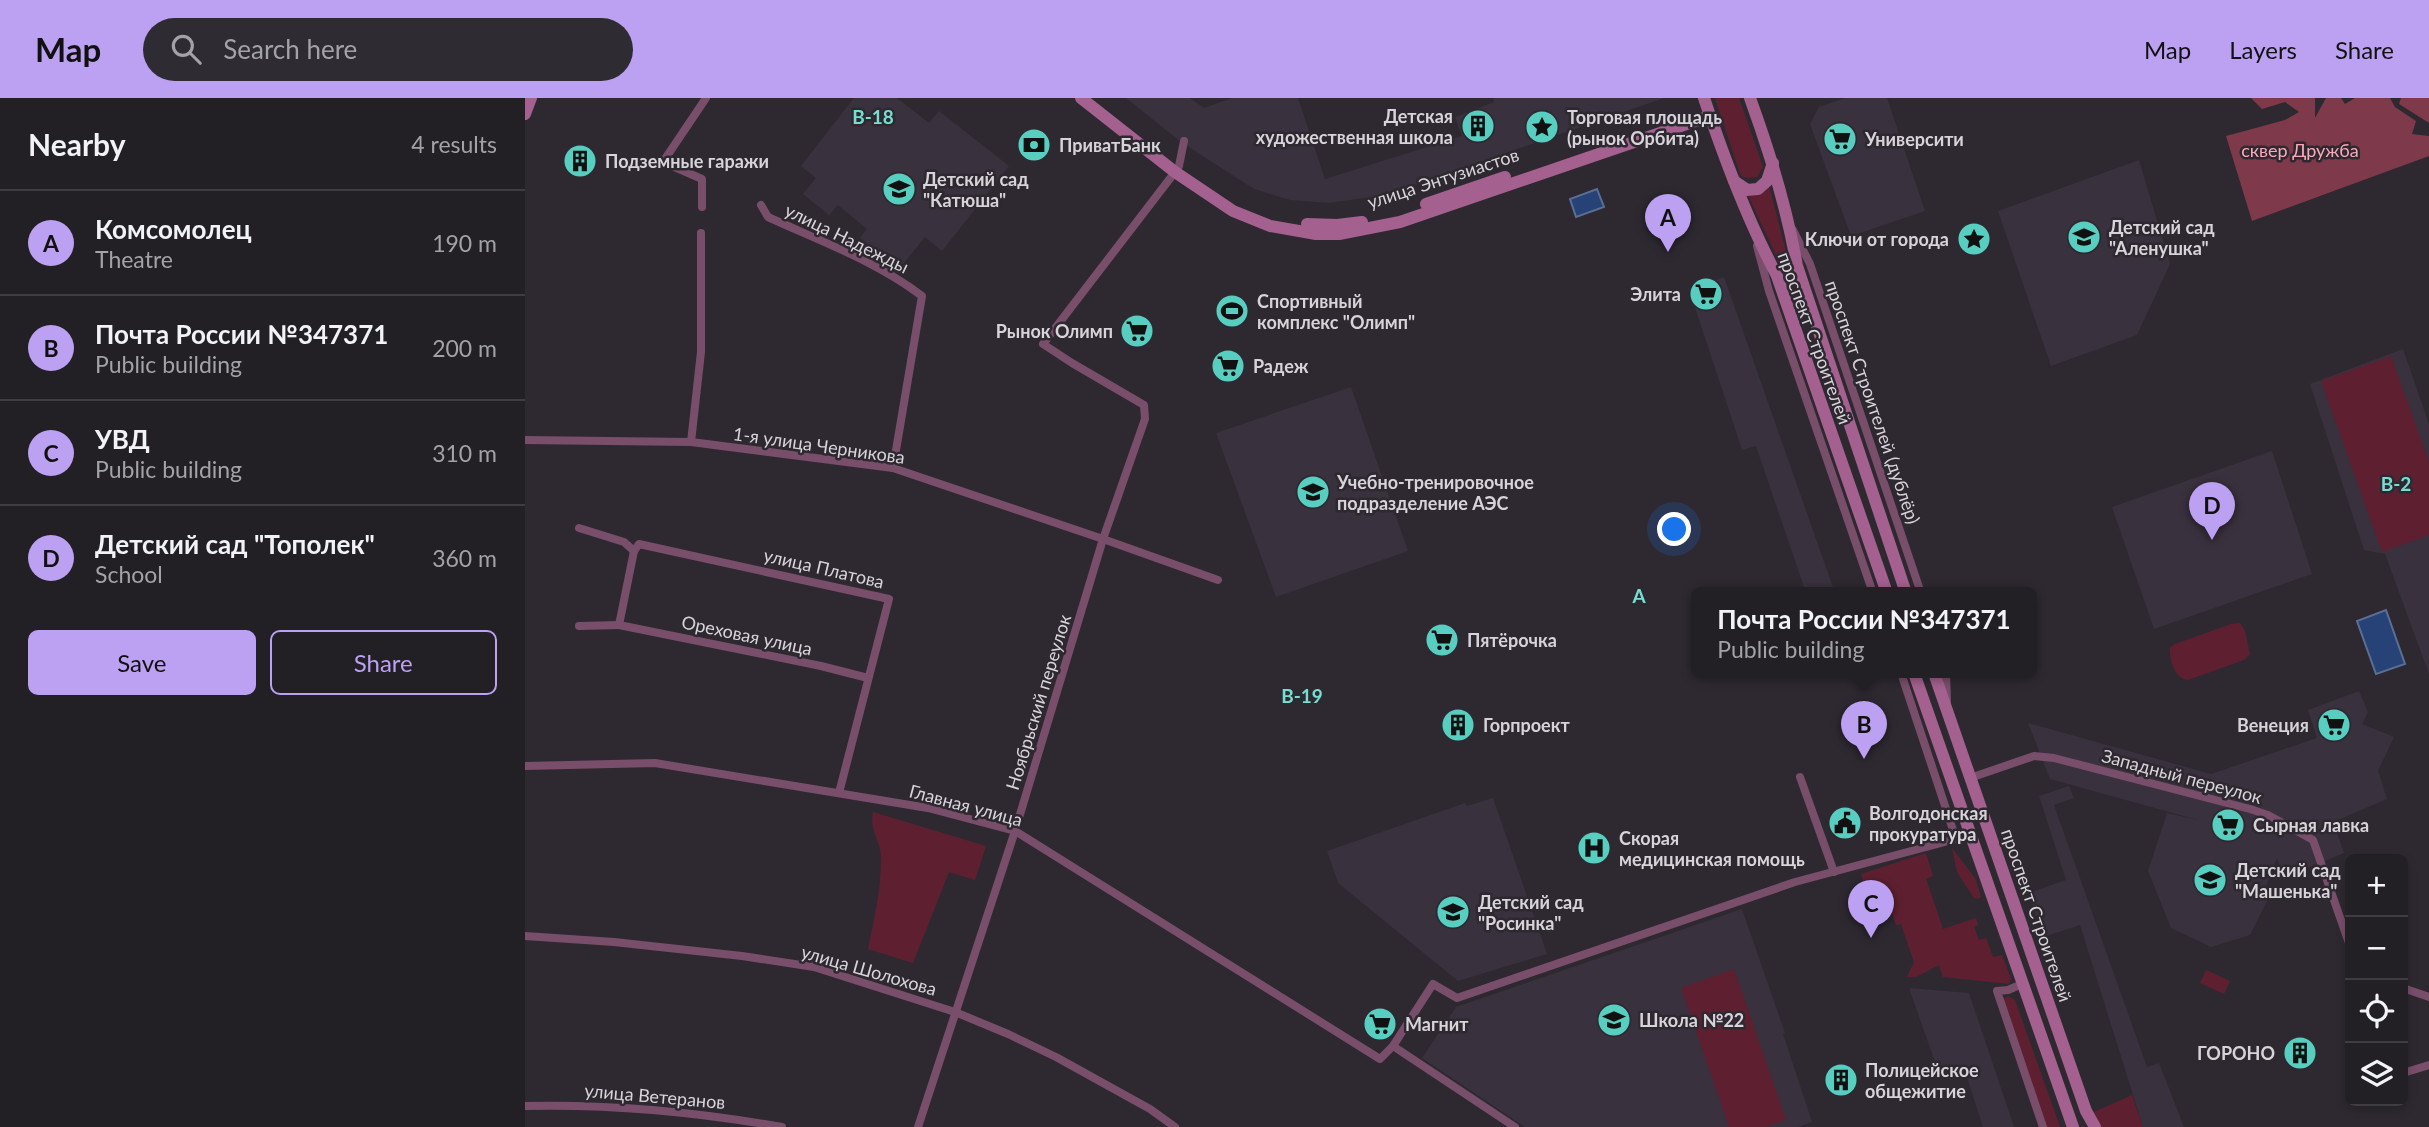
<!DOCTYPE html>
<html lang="en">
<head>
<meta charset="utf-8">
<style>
  :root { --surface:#221f25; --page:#2e2c32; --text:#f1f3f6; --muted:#a2a2a7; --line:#3f3d42; --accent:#bca0f2 }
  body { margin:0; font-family:Lato,sans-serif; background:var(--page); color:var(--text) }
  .controls { position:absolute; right:21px; bottom:21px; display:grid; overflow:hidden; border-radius:10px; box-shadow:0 4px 10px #0003 }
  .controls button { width:63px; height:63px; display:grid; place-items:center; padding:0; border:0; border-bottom:2px solid var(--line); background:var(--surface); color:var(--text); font:35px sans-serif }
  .you { position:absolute; left:1150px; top:432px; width:24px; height:24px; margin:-18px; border:5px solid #fff; border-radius:50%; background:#1a73e8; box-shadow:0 0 0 10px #1a73e833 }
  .badge { display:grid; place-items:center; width:46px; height:46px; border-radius:50%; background:var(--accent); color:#111; font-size:23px; font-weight:700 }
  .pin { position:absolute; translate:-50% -58px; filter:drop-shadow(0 2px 4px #0008) }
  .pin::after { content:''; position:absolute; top:37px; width:24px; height:21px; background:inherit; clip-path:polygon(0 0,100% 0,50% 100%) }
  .popup { position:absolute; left:1166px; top:489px; width:346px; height:91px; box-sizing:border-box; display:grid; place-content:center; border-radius:10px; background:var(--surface); filter:drop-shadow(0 2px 5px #0005); font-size:23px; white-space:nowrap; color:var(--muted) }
  .popup b { font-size:26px; color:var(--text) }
  .popup::after { content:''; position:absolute; left:50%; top:100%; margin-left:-14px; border:14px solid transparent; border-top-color:var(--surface) }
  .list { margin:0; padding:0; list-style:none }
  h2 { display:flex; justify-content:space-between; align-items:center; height:91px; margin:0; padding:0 28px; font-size:30px }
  h2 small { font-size:23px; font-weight:400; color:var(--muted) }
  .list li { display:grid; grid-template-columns:46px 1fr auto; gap:21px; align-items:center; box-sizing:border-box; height:105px; padding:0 28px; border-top:2px solid var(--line) }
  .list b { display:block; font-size:26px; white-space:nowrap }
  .list p { margin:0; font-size:23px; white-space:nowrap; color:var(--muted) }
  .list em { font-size:23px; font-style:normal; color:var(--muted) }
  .actions { display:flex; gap:14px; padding:21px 28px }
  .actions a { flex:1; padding:16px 0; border:2px solid var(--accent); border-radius:10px; text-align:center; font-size:24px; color:var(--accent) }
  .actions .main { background:var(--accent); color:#111 }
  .icon { flex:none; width:38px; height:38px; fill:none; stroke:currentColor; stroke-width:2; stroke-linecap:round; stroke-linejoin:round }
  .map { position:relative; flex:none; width:1904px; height:1029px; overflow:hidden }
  header { display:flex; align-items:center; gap:42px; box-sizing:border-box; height:98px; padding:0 35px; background:var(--accent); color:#111 }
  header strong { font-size:33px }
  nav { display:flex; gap:38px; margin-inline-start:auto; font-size:24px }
  .search { width:490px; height:63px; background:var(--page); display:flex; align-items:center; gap:18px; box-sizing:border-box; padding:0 24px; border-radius:38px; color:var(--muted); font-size:26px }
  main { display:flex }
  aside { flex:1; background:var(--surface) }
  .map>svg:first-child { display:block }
  .built { fill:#39313d }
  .green { fill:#5e2031 }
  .forest { fill:#7e394a }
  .water { fill:#264277; stroke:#5b6e94; stroke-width:2 }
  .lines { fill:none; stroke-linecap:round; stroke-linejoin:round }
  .street { stroke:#794e6b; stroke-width:8 }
  .secondary { stroke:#a4608e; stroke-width:12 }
  .labels { text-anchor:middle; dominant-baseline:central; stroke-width:5; stroke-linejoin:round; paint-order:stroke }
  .poi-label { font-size:18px; font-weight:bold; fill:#d7d4d9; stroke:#2e2931; text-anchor:start }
  .park-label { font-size:18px; fill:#fda8b9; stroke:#2e2931 }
  .street-label { font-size:18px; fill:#d7d4d9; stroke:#2e2931 }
  .neighbourhood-label { font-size:19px; font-weight:bold; fill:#75ded1; stroke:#2e2931 }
</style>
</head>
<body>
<header>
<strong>Map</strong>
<div class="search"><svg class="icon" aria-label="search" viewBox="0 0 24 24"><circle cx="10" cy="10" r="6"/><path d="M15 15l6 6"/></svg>Search here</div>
<nav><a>Map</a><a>Layers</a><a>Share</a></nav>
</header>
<main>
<aside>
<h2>Nearby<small>4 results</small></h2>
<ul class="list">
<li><span class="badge">A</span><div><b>Комсомолец</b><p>Theatre</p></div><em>190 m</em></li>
<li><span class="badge">B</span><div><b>Почта России №347371</b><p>Public building</p></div><em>200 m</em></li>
<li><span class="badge">C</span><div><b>УВД</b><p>Public building</p></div><em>310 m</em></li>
<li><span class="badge">D</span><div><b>Детский сад &quot;Тополек&quot;</b><p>School</p></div><em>360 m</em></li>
</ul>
<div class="actions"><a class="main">Save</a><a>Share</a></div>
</aside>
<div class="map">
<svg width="1904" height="1029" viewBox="0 0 1904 1029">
  <rect width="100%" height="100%" fill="#2e2931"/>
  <g class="built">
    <path d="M329 0H372L404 25 414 13 484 68 417 153 400 139 374 171 335 140 342 131 313 107 304 117 278 96 291 80 276 68Z"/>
    <path d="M601 0H665L679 10 707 0H773L800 81 937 38 930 19 969 4 968 0H1139L860 97 804 105 765 102 729 91 656 44Z"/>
    <path d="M1320 0H1362L1400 113 1326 138 1285 26 1294 9Z"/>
    <path d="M1614 62 1645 166 1612 237 1526 268 1473 113Z"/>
    <path d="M1199 179 1310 495H1281L1231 348 1217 352 1164 191Z"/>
    <path d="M1878 251 1904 326V576L1860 456 1839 452 1785 286Z"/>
    <path d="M826 289 883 453 751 499 691 335Z"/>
    <path d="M1747 353 1787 476 1629 531 1587 409Z"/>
    <path d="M1834 593 1843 614 1837 626 1869 639 1853 673 1862 701 1808 724 1819 755 1759 780 1752 760 1740 791 1746 795 1725 837 1686 849 1646 830 1623 773 1642 715 1673 722 1525 681 1503 625 1686 676 1792 640 1783 612Z"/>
    <path d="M1544 688 1549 700 1529 707 1622 969 1634 965 1659 1029H1618L1555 827 1518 839 1503 795 1541 782 1514 698Z"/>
    <path d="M968 700 1022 856 933 883 813 785 802 753 940 705 942 708Z"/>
    <path d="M1217 811 1260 935 1258 936 1287 1024 1274 1029H1000L897 960 931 909Z"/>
    <path d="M1384 890 1444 895 1489 1029H1458L1439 970 1415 978Z"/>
  </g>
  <g class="green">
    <path d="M1190 0H1214L1238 69 1232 79 1222 80 1216 78Z"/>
    <path d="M1244 88 1267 177 1261 179 1223 97Z"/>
    <path d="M1866 258 1904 364V437L1857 454 1796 283Z"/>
    <path d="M1715 525 1720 533 1725 556 1719 562 1663 582C1649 580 1645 563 1645 550L1650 546 1706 526Z"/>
    <path d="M348 714 461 748 450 782 424 774 388 865 343 851C349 822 356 792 356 762 357 743 344 734 348 714Z"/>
    <path d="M1427 750 1450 780 1456 799 1453 801 1449 800 1432 774Z"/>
    <path d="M1401 755 1408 778 1401 781 1418 831 1451 820 1453 827 1449 829 1454 842 1461 840 1468 859 1477 857 1486 881 1484 886 1418 879 1414 867 1391 879H1382L1389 864 1376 826 1371 827 1361 800 1345 805 1336 776Z"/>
    <path d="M1209 871 1261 1022 1241 1029H1204L1156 890Z"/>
    <path d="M1681 872 1705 883 1699 896 1675 885Z"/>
    <path d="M1483 898 1490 902 1535 1029H1521L1478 902Z"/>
    <path d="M1607 997 1618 1029H1576L1569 1014Z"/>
  </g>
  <g class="forest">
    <path d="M1726 0H1790V20L1801 0H1816L1820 6 1830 0H1865L1870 9 1891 23 1887 36 1904 38V58L1727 123 1701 38 1760 22 1774 14 1760 4 1737 11Z"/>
    <path d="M1876 0H1904V25L1874 6Z"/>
  </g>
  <g class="water">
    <path d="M1072 91 1079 109 1051 119 1045 101Z"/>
    <path d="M1861 512 1880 566 1851 576 1832 523Z"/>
  </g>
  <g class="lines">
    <g class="street">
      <path d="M236 107 243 119C295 143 351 163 397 198L368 370"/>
      <path d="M177 109V81L138 64 181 0"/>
      <path d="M1268 132 1285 166 1396 495"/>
      <path d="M1232 148 1244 193 1348 495"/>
      <path d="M0 342 166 344 368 370 578 441 693 482"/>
      <path d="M166 344 176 254V135"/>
      <path d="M54 430 99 444 109 453"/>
      <path d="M54 528 94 527"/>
      <path d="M1376 575 1431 741"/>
      <path d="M1421 575 1422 603"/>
      <path d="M0 668 130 665 403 710 490 733 855 961 868 948 908 886 932 900 1270 784 1446 737"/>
      <path d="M1275 679 1309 774"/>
      <path d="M1445 680 1509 658 1529 660 1725 711 1743 717 1788 742 1825 848"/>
      <path d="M314 695 364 501 114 446 109 453 94 527 296 568 343 580"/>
      <path d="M0 838 89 844 217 858 289 869 430 914 483 936 531 959 625 1011 650 1029"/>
      <path d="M1497 886 1483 892 1472 893 1518 1029"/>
      <path d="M1878 890 1904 899"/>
      <path d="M868 948 990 1029"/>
      <path d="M1878 975 1904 967"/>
      <path d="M0 1008C87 1006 172 1014 257 1029"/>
      <path d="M393 1029 490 733 578 441 620 321 619 307 547 265 518 246 650 74 654 68 659 43"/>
    </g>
    <g class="secondary">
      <path d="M556 0 650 74 708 113 745 128 791 136H814L875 124 1185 18"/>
      <path d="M1179 0C1200 62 1222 121 1252 178L1362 495"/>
      <path d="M1225 0C1245 55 1262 110 1272 168L1381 495"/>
      <path d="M0 16 6 0"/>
      <path d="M1209 83 1222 92 1233 91 1242 83 1248 65"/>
      <path d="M901 106 980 79"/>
      <path d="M782 126 812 127 837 124"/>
      <path d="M1389 575 1548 1029"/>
      <path d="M1409 575 1561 1013 1570 1029"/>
    </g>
  </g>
  <defs>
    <symbol id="building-disc" viewBox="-11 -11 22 22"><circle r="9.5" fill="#58cec0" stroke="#2e2931"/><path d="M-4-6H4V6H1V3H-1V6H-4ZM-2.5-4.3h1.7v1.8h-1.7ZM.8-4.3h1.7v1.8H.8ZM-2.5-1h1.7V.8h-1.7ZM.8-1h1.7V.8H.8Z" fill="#111"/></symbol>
    <symbol id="sight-disc" viewBox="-11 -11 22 22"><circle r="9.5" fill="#58cec0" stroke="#2e2931"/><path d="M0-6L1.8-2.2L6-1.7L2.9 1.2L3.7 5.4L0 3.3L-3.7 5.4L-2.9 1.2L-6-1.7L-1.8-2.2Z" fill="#111"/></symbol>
    <symbol id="supermarket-disc" viewBox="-11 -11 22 22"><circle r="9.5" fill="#58cec0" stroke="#2e2931"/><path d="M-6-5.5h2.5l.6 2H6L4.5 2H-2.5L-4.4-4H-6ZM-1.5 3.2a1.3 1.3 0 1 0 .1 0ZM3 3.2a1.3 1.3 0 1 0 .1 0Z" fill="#111"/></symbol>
    <symbol id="bank-disc" viewBox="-11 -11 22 22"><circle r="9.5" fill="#58cec0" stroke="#2e2931"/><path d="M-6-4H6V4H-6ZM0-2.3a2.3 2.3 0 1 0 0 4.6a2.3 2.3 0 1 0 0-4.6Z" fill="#111"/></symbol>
    <symbol id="school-disc" viewBox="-11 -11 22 22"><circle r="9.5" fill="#58cec0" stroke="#2e2931"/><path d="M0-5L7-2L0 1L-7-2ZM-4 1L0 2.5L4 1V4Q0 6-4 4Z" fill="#111"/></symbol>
    <symbol id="stadium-disc" viewBox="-11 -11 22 22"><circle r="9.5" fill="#58cec0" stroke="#2e2931"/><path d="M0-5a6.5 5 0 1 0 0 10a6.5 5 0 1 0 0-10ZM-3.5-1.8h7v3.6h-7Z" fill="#111"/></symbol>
    <symbol id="university-disc" viewBox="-11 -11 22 22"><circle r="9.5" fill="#58cec0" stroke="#2e2931"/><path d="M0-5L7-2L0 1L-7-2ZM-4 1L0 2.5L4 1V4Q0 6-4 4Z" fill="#111"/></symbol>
    <symbol id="civic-disc" viewBox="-11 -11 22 22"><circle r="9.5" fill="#58cec0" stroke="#2e2931"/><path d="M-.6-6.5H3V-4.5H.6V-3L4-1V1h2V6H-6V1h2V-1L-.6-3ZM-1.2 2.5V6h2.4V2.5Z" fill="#111"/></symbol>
    <symbol id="hospital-disc" viewBox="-11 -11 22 22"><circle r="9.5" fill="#58cec0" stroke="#2e2931"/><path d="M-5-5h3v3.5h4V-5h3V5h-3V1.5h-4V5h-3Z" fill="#111"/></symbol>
  </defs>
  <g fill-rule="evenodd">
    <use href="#building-disc" x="934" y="9" width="38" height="38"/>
    <use href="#sight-disc" x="998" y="10" width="38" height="38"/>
    <use href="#supermarket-disc" x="1296" y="22" width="38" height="38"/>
    <use href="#bank-disc" x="490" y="28" width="38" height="38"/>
    <use href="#building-disc" x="36" y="44" width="38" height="38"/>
    <use href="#school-disc" x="355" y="72" width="38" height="38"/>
    <use href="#school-disc" x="1540" y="120" width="38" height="38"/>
    <use href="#sight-disc" x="1430" y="122" width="38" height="38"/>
    <use href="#supermarket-disc" x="1162" y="177" width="38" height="38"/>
    <use href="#stadium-disc" x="688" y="194" width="38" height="38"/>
    <use href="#supermarket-disc" x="593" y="214" width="38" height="38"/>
    <use href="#supermarket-disc" x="684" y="249" width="38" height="38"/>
    <use href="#university-disc" x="769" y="375" width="38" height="38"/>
    <use href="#supermarket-disc" x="898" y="523" width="38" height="38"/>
    <use href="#building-disc" x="914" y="608" width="38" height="38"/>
    <use href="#supermarket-disc" x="1790" y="608" width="38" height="38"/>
    <use href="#civic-disc" x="1301" y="706" width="38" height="38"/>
    <use href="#supermarket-disc" x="1684" y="708" width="38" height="38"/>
    <use href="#hospital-disc" x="1050" y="731" width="38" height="38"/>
    <use href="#school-disc" x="1666" y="763" width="38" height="38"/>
    <use href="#school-disc" x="909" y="795" width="38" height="38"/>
    <use href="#school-disc" x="1070" y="903" width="38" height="38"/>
    <use href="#supermarket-disc" x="836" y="907" width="38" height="38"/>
    <use href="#building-disc" x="1756" y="936" width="38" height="38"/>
    <use href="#building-disc" x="1297" y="963" width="38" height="38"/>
  </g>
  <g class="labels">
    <g class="poi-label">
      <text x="928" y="18" text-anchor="end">Детская<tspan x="928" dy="21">художественная школа</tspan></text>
      <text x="1042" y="19">Торговая площадь<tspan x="1042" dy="21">(рынок Орбита)</tspan></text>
      <text x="1340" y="41">Университи</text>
      <text x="534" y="47">ПриватБанк</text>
      <text x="80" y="63">Подземные гаражи</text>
      <text x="398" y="81">Детский сад<tspan x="398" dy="21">"Катюша"</tspan></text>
      <text x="1584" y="129">Детский сад<tspan x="1584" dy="21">"Аленушка"</tspan></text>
      <text x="1424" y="141" text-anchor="end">Ключи от города</text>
      <text x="1156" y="196" text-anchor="end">Элита</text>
      <text x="732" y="203">Спортивный<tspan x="732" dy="21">комплекс "Олимп"</tspan></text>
      <text x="588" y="233" text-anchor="end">Рынок Олимп</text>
      <text x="728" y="268">Радеж</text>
      <text x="812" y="384">Учебно-тренировочное<tspan x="812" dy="21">подразделение АЭС</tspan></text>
      <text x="942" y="542">Пятёрочка</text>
      <text x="958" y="627">Горпроект</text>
      <text x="1784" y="627" text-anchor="end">Венеция</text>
      <text x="1344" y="715">Волгодонская<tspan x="1344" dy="21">прокуратура</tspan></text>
      <text x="1728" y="727">Сырная лавка</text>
      <text x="1094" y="740">Скорая<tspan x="1094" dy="21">медицинская помощь</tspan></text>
      <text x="1710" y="772">Детский сад<tspan x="1710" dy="21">"Машенька"</tspan></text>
      <text x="953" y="804">Детский сад<tspan x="953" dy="21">"Росинка"</tspan></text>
      <text x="1114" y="922">Школа №22</text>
      <text x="880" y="926">Магнит</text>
      <text x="1750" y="955" text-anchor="end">ГОРОНО</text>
      <text x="1340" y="972">Полицейское<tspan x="1340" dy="21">общежитие</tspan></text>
    </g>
    <g class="park-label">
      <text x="1775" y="52">сквер Дружба</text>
    </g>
    <g class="street-label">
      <text transform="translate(918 80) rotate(-18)">улица Энтузиастов</text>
      <text transform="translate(322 140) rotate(26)">улица Надежды</text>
      <text transform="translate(1290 240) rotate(70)">проспект Строителей</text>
      <text transform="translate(1348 304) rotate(71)">проспект Строителей (дублёр)</text>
      <text transform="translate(294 347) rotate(8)">1-я улица Черникова</text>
      <text transform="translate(299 470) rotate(13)">улица Платова</text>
      <text transform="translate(222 537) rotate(12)">Ореховая улица</text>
      <text transform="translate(513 604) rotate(-73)">Ноябрьский переулок</text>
      <text transform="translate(1657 678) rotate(15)">Западный переулок</text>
      <text transform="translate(441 707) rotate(15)">Главная улица</text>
      <text transform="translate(1512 817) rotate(71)">проспект Строителей</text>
      <text transform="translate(344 872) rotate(16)">улица Шолохова</text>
      <text transform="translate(130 998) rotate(5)">улица Ветеранов</text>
    </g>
    <g class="neighbourhood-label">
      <text x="348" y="18">В-18</text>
      <text x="1871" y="385">В-2</text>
      <text x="1114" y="497">А</text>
      <text x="777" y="597">В-19</text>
    </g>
  </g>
</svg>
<div class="controls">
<button>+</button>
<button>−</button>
<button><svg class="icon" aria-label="locate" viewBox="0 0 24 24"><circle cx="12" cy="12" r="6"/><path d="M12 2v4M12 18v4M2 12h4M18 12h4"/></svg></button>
<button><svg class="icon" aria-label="layers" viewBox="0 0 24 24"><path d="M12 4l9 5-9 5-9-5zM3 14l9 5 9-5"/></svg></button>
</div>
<div class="you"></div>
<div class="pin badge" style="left:1143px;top:154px">A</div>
<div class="pin badge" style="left:1339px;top:661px">B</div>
<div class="popup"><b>Почта России №347371</b>Public building</div>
<div class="pin badge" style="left:1346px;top:840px">C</div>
<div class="pin badge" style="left:1687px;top:442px">D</div>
</div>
</main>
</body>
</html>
